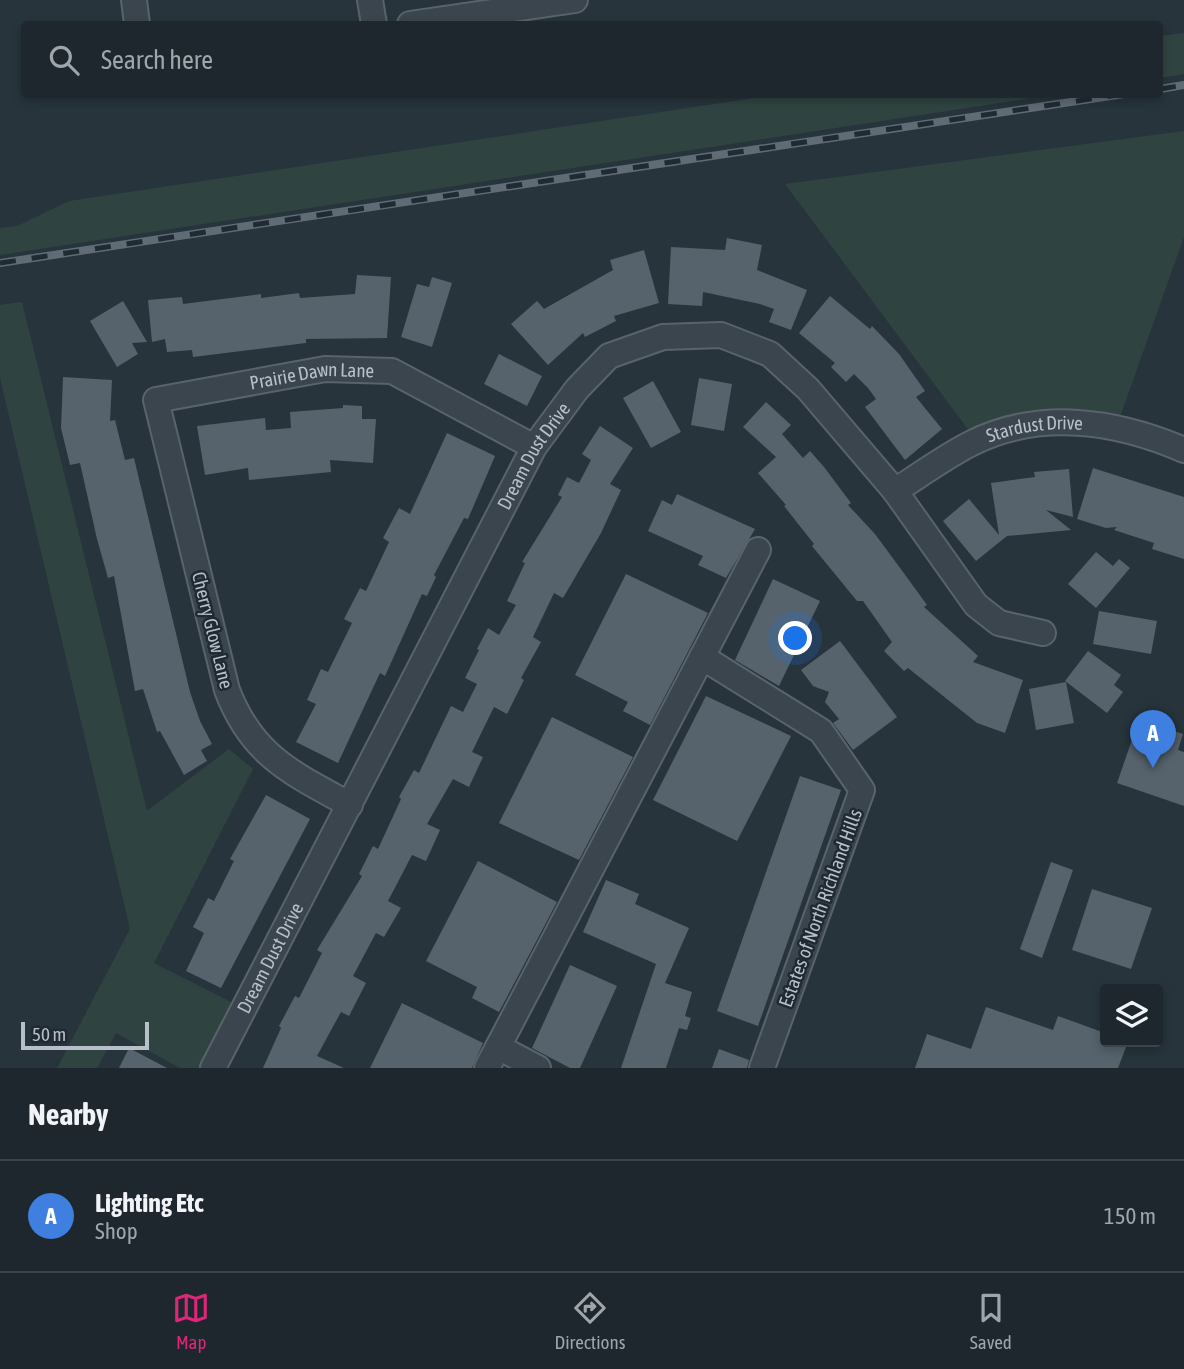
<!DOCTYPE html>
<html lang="en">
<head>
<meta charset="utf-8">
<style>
  :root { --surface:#1d272d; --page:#2a3339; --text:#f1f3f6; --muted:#a0a5aa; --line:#3b4449; --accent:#db2777 }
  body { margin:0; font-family:"Asap Condensed",sans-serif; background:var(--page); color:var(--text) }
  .controls { position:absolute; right:21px; bottom:21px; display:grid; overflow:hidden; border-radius:7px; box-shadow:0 4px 10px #0003 }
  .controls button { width:63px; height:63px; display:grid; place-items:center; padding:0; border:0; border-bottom:2px solid var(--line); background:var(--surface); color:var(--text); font:35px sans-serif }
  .scale { position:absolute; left:21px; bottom:18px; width:128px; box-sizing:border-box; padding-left:7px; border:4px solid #b7c0c8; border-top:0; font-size:19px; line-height:24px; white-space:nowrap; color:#b7c0c8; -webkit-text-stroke:5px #202a32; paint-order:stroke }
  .you { position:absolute; left:796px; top:639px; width:24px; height:24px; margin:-18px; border:5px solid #fff; border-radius:50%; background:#1a73e8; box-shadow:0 0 0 10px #1a73e833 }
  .badge { display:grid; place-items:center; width:46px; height:46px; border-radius:50%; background:var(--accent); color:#fff; font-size:23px; font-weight:700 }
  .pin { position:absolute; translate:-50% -58px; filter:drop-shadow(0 2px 4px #0008) }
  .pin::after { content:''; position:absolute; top:37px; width:24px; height:21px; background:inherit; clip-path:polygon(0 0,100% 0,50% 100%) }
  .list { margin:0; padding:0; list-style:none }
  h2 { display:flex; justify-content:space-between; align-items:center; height:91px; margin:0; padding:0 28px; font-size:30px }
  h2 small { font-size:23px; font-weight:400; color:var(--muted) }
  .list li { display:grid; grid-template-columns:46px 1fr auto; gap:21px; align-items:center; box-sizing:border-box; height:112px; padding:0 28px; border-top:2px solid var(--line) }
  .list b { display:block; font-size:26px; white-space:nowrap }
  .list p { margin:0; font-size:23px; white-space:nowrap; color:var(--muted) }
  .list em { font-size:23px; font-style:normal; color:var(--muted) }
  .icon { flex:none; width:38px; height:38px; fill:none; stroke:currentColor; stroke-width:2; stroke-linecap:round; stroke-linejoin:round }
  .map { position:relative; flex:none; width:1184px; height:1068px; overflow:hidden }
  .search { position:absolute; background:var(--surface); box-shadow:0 4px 10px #0003; left:21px; right:21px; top:21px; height:77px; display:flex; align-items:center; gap:18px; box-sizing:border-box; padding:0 24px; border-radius:7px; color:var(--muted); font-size:26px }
  .sheet { height:203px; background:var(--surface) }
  nav { display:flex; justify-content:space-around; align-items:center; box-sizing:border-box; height:98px; border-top:2px solid var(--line); background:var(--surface); font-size:19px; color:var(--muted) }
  nav a { display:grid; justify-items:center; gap:4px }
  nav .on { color:var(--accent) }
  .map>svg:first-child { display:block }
  .green { fill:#2f4440 }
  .building { fill:#56636c }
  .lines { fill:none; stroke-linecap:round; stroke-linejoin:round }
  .minor-casing { stroke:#59636b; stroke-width:28 }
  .minor { stroke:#3b454d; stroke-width:24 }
  .rail-casing { stroke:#5f6c75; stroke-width:8 }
  .rail { stroke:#202a32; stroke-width:5; stroke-dasharray:16; stroke-linecap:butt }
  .labels { text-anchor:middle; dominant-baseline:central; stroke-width:5; stroke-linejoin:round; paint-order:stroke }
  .street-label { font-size:19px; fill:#b7c0c8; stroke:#202a32 }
</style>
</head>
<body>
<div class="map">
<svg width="1184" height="1068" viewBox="0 0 1184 1068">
  <rect width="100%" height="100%" fill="#27343c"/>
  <g class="green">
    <path d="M1184 33V74L1160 78V36Z"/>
    <path d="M774 95H1053L0 255V228L17 226 69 201Z"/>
    <path d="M1184 131V237L1120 417 1072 409 1001 420 970 432 785 184Z"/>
    <path d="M22 302 147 811 229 749 253 769 154 963 235 1004 202 1068H180L116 1033 97 1068H57L130 929 0 378V305Z"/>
  </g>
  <g class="building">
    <path d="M727 238 762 245 757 270 807 290 791 330 769 322 774 309 760 304 703 292 702 306 668 304 671 247 725 250Z"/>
    <path d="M644 250 659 303 614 316 616 321 585 337 583 333 548 365 511 324 537 301 544 309 613 270 610 260Z"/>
    <path d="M357 275 391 277 387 338 306 339V343L193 357 192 350 167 352 165 339 152 342 148 300 182 297 183 304 261 294V298L299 293 300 298 355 294Z"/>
    <path d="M432 277 452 283 432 347 401 337 417 284 429 287Z"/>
    <path d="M830 296 870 329 872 326 899 354 925 391 916 397 942 429 905 460 865 407 876 399 868 388 854 374 846 382 831 367 835 363 799 333Z"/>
    <path d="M123 301 147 342 132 343 138 354 117 367 90 321Z"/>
    <path d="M499 354 542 376 527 406 484 384Z"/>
    <path d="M63 377 112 380 110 421 115 420 125 460 134 458 190 692 200 721 212 744 201 750 207 761 184 775 160 731 157 732 143 689 135 691 114 576 108 578 97 539 80 463 70 465 61 428Z"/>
    <path d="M699 378 732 384 724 431 691 425Z"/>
    <path d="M653 381 681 432 651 448 623 398Z"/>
    <path d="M766 402 791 425 782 434 803 458 810 451 824 467 851 503 848 505 875 534 906 576 927 605 924 607 978 656 973 662 1023 680 1005 733 977 723 908 668 904 671 884 651 892 642 863 601H857L812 546 814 544 784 506 786 505 758 473 776 457 743 427Z"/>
    <path d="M343 405 362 406V419H376L373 463 330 460 331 472 249 480 248 468 205 475 197 426 265 418 266 430 291 428 290 412 343 408Z"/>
    <path d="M600 426 633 448 610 484 621 490 601 533 563 598 554 593 533 637 541 642 521 678 524 680 507 714 494 707 472 752 483 757 469 787 453 779 427 824 440 830 426 861 412 855 388 901 401 908 384 937 376 933 353 976 366 983 349 1016 341 1012 317 1056 344 1068H263L281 1028 279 1026 295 996 299 998 322 953 317 950 362 876 359 874 373 846 378 849 401 799 399 797 414 770 419 773 451 706 463 712 477 684 465 678 479 650 477 649 488 628 499 635 516 605 507 601 525 563 522 562 562 497 558 495 567 477 579 483 591 460 582 454Z"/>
    <path d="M447 433 495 456 468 519 464 518 434 575 436 577 427 596 422 594 385 676 380 673 338 763 296 742 316 704 307 700 321 669 328 672 352 623 344 619 360 588 366 591 389 542 383 538 399 508 410 514Z"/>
    <path d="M1093 468 1184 497V559L1152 549 1154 543 1114 530 1117 527 1106 528 1077 519Z"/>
    <path d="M1069 469 1073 517 1046 510 1071 530 1007 536 976 561 943 521 969 499 999 535 991 483 1035 477 1034 472Z"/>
    <path d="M677 494 755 529 726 578 698 565 703 556 648 531 662 500 672 505Z"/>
    <path d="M1096 552 1113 566 1119 559 1130 568 1096 608 1068 584Z"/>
    <path d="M626 574 708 613 650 725 623 711 628 702 575 675Z"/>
    <path d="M773 579 820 601 779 686 735 660Z"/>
    <path d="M1099 611 1157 621 1151 654 1093 644Z"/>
    <path d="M840 641 897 717 853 750 833 723 839 719 825 702 829 692 813 686 801 670Z"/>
    <path d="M1088 651 1121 675 1114 685 1123 692 1107 713 1065 681Z"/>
    <path d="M1066 682 1074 723 1036 730 1029 689Z"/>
    <path d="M706 696 791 736 737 841 653 800Z"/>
    <path d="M552 717 633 757 579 860 499 823Z"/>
    <path d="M1153 724 1183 734 1178 750 1184 752V806L1117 783 1134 734 1148 739Z"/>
    <path d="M800 776 841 790 758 1026 717 1011Z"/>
    <path d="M266 795 310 819 221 988 186 971 204 933 193 927 208 898 214 901 234 861 230 859Z"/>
    <path d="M478 861 557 902 499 1012 472 998 477 987 426 961Z"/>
    <path d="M1051 862 1073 870 1042 958 1020 949Z"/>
    <path d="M606 880 639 894 635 904 689 928 665 983 692 992 685 1016 691 1018 687 1030 679 1028 666 1068H621L656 964 583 932Z"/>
    <path d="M1092 889 1152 908 1131 969 1072 950Z"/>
    <path d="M570 965 617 986 580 1068H570L532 1048Z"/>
    <path d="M402 1003 483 1043 472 1068H370Z"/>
    <path d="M986 1007 1053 1030 1058 1016 1105 1033V1042H1128L1118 1068H915L927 1034 971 1049Z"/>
    <path d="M129 1048 167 1068H119Z"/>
    <path d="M719 1049 749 1060 747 1068H712Z"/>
  </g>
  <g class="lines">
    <defs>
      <g id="minor">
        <path d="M134 0 137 24"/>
        <path d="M370 0 374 24"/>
        <path d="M410 24 575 0"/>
        <path id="s1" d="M895 491C920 475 946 456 972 443 1040 409 1117 421 1184 450"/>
        <path d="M702 657 821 731 862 790 762 1068"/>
        <path id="s2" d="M350 805C292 773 252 756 227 690L156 400 325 369 392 371 534 447"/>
        <path d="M498 1047 538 1068"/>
        <path id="s3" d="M213 1068 534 447 577 389 609 356 663 337 721 335 770 354 808 389 895 491 976 605 999 623 1043 633"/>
        <path d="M487 1068 758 550"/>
      </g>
    </defs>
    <use href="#minor" class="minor-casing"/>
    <use href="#minor" class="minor"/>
    <defs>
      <g id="rail">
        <path d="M1160 89 1184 85"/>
        <path d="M0 263 1124 94"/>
      </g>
    </defs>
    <use href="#rail" class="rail-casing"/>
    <use href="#rail" class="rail"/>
  </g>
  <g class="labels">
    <g class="street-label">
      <text stroke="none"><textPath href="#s2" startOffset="630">Prairie Dawn Lane</textPath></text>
      <text stroke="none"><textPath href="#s1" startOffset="156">Stardust Drive</textPath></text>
      <text stroke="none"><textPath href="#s3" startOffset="691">Dream Dust Drive</textPath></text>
      <text transform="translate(213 630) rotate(76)">Cherry Glow Lane</text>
      <text transform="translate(820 908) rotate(-70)">Estates of North Richland Hills</text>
      <text stroke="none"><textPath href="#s3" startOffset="124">Dream Dust Drive</textPath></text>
    </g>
  </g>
</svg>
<div class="controls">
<button><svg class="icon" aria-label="layers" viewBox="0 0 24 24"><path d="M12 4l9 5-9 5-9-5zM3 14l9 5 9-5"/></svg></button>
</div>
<div class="scale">50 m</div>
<div class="you"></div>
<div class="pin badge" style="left:1153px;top:768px;background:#3f7fe0">A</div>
<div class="search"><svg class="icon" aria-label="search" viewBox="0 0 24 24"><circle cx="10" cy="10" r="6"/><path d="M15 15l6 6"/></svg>Search here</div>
</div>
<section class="sheet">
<h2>Nearby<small></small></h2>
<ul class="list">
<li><span class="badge" style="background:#3f7fe0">A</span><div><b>Lighting Etc</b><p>Shop</p></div><em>150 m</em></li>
</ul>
</section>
<nav>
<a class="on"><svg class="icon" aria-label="map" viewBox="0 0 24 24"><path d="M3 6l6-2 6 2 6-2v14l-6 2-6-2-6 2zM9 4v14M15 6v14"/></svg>Map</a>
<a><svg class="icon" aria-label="directions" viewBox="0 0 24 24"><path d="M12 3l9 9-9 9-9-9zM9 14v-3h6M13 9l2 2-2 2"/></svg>Directions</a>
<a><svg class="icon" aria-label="saved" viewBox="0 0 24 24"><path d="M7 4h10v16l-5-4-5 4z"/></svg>Saved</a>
</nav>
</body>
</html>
